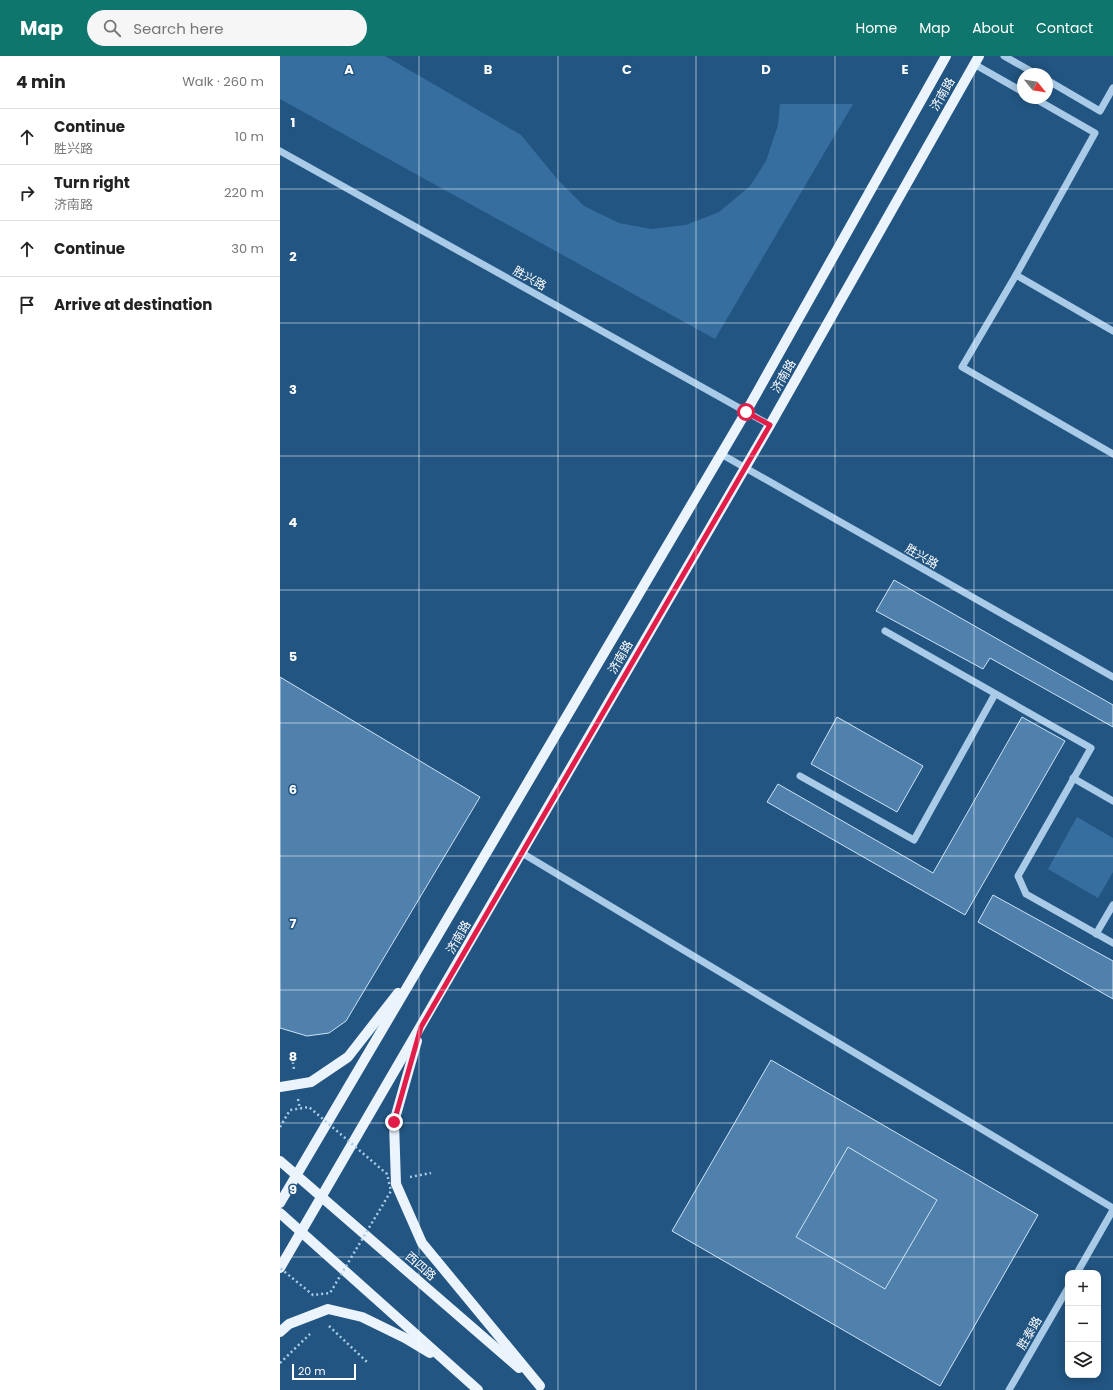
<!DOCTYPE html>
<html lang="en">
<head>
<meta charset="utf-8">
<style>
  :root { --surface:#fff; --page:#f6f6f6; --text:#222; --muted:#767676; --line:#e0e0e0; --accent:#0f766e }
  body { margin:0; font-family:Poppins,"Noto Sans SC",sans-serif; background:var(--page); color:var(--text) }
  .controls { position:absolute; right:12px; bottom:12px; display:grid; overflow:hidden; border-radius:8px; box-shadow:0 2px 10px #0003 }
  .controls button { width:36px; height:36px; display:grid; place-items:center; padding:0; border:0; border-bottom:1px solid var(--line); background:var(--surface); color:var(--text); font:20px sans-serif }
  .compass { position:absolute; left:737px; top:12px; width:36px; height:36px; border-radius:50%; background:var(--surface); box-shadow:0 2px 10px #0003; rotate:120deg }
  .scale { position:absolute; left:12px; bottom:10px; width:64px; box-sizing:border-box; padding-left:4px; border:2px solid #fff; border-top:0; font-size:11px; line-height:14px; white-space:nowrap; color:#fff; -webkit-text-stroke:3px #225582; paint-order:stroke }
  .stop { position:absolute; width:12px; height:12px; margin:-9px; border:3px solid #e11d48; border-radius:50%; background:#fff }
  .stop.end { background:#e11d48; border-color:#fff; box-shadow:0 1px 4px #0008 }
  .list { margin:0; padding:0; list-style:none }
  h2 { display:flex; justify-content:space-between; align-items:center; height:52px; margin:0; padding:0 16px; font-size:17px }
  h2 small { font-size:13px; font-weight:400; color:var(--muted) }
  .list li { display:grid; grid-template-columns:26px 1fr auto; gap:12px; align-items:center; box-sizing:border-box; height:56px; padding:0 16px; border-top:1px solid var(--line) }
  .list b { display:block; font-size:15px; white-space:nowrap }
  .list p { margin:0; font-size:13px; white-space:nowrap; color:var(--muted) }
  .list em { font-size:13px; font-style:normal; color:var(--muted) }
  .icon { flex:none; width:22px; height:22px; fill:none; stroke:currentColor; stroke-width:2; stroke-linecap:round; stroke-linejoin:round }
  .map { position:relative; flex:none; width:833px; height:1334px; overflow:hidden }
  header { display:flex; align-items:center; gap:24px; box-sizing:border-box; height:56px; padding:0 20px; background:var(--accent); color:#fff }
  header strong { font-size:19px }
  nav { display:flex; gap:22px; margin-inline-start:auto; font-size:14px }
  .search { width:280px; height:36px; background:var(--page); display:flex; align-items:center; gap:10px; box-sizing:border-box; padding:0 14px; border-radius:22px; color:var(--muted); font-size:15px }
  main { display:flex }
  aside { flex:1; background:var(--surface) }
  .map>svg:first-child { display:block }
  .garden { fill:#366f9f }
  .building { fill:#4f81ac; stroke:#cde3f6 }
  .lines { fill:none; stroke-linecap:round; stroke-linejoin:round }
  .path { stroke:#a9cbe8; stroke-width:2.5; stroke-dasharray:2 3; stroke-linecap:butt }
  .minor { stroke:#a9cbe8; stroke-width:7 }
  .major { stroke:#ebf4fd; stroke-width:10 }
  .path-bridge { stroke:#a9cbe8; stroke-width:2.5; stroke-dasharray:2 3; stroke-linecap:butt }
  .route { stroke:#e11d48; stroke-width:5 }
  .grid { fill:none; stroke:#fff; stroke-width:1; stroke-opacity:0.55 }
  .labels { text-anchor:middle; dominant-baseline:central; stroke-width:3; stroke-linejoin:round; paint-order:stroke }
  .street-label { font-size:12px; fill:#fff; stroke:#225582 }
  .grid-label { font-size:13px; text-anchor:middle; font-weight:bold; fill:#fff; stroke:#225582; stroke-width:3; stroke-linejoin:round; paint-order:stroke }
</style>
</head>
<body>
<header>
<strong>Map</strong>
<div class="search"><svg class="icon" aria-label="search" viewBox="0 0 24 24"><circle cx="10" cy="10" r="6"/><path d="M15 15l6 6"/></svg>Search here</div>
<nav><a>Home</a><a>Map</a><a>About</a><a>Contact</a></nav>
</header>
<main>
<aside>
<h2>4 min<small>Walk · 260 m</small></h2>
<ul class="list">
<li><svg class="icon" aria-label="ahead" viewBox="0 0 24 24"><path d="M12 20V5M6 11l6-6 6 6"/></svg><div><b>Continue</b><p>胜兴路</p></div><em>10 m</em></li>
<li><svg class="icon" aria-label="right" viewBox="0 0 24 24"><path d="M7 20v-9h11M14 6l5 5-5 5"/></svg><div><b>Turn right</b><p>济南路</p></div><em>220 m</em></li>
<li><svg class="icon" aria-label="ahead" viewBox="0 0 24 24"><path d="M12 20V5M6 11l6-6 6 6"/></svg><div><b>Continue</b></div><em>30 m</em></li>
<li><svg class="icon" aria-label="arrive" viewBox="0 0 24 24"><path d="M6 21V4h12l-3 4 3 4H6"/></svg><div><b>Arrive at destination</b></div></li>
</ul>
</aside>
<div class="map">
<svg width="833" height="1334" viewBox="0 0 833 1334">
  <rect width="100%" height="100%" fill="#225582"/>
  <g class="garden">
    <path d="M0 0H105L241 79 278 124 304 150 339 167 371 173 406 169 439 156 470 130 486 105 498 69 500 48H573L435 283 0 43Z"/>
    <path d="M797 761 833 782V816L818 842 768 813Z"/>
  </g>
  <g class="building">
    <path d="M614 524 833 649V671L710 602 703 613 596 555Z"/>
    <path d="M0 621 200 741 66 965 49 977 27 980 0 972Z"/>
    <path d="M557 661 643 710 617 756 531 708Z"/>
    <path d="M742 661 785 685 685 859 487 746 498 728 653 817Z"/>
    <path d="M713 839 833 905V943L698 866Z"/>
    <path d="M491 1004 758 1159 660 1330 392 1175Z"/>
    <path d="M568 1091 657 1144 605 1233 516 1181Z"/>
  </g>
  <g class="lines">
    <g class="path">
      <path d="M12 1001 14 1013"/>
      <path d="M18 1043 20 1053"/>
      <path d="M130 1121 151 1117"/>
      <path d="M49 1270 87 1306"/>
      <path d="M0 1307 30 1278"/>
    </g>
    <g class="minor">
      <path d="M724 0 756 18"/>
      <path d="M694 8 743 36"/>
      <path d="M767 24 820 55 833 32"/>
      <path d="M754 42 815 77 736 219 833 275"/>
      <path d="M0 95 490 369"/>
      <path d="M736 219 682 311 833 398"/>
      <path d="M441 398 833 621"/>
      <path d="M605 575 811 692 738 820 746 838 833 887"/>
      <path d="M520 720 634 784 715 638"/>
      <path d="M793 722 833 745"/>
      <path d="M242 797 833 1152"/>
      <path d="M816 878 833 849"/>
      <path d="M797 1217 833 1154"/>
      <path d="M729 1334 788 1232"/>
    </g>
    <g class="major">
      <path d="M137 985 114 1066 116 1128 142 1187 260 1330"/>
      <path d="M0 1031 31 1026 68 1001 118 937"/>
      <path d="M0 1105 239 1312"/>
      <path d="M0 1147 466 356 666 0"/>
      <path d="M0 1157 198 1334"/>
      <path d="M0 1212 490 369 699 0"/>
      <path d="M0 1276 9 1268 48 1253 82 1261 125 1282 150 1297"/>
    </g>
    <path class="path-bridge" d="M0 1071 10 1054 29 1051 107 1118 111 1135 50 1237 33 1239 0 1212"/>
  </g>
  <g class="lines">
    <path class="route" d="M114 1066 141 971 490 369 466 356"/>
  </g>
  <path class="grid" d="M139 0V1334M278 0V1334M416 0V1334M555 0V1334M694 0V1334M0 133H833M0 267H833M0 400H833M0 534H833M0 667H833M0 800H833M0 934H833M0 1067H833M0 1201H833"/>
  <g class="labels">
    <g class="street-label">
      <text transform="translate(662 38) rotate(-60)">济南路</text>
      <text transform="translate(250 222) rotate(29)">胜兴路</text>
      <text transform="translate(503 320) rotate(-60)">济南路</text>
      <text transform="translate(642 500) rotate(30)">胜兴路</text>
      <text transform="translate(340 601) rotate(-60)">济南路</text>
      <text transform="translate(178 881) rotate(-60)">济南路</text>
      <text transform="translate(141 1210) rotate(41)">西四路</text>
      <text transform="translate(749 1277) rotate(-60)">胜泰路</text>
    </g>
  </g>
  <g class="grid-label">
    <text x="69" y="18">A</text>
    <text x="208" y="18">B</text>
    <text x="347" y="18">C</text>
    <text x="486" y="18">D</text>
    <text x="625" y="18">E</text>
    <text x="13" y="71">1</text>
    <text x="13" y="205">2</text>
    <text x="13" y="338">3</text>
    <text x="13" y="471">4</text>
    <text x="13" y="605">5</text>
    <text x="13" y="738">6</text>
    <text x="13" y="872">7</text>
    <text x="13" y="1005">8</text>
    <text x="13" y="1138">9</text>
  </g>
</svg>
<div class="controls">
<button>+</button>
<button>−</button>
<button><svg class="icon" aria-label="layers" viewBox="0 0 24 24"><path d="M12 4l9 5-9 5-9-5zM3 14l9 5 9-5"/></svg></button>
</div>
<svg class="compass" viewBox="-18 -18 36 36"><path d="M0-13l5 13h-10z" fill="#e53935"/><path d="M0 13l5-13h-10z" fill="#767676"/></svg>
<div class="scale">20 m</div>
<div class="stop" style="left:466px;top:356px"></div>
<div class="stop end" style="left:114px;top:1066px"></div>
</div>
</main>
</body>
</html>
